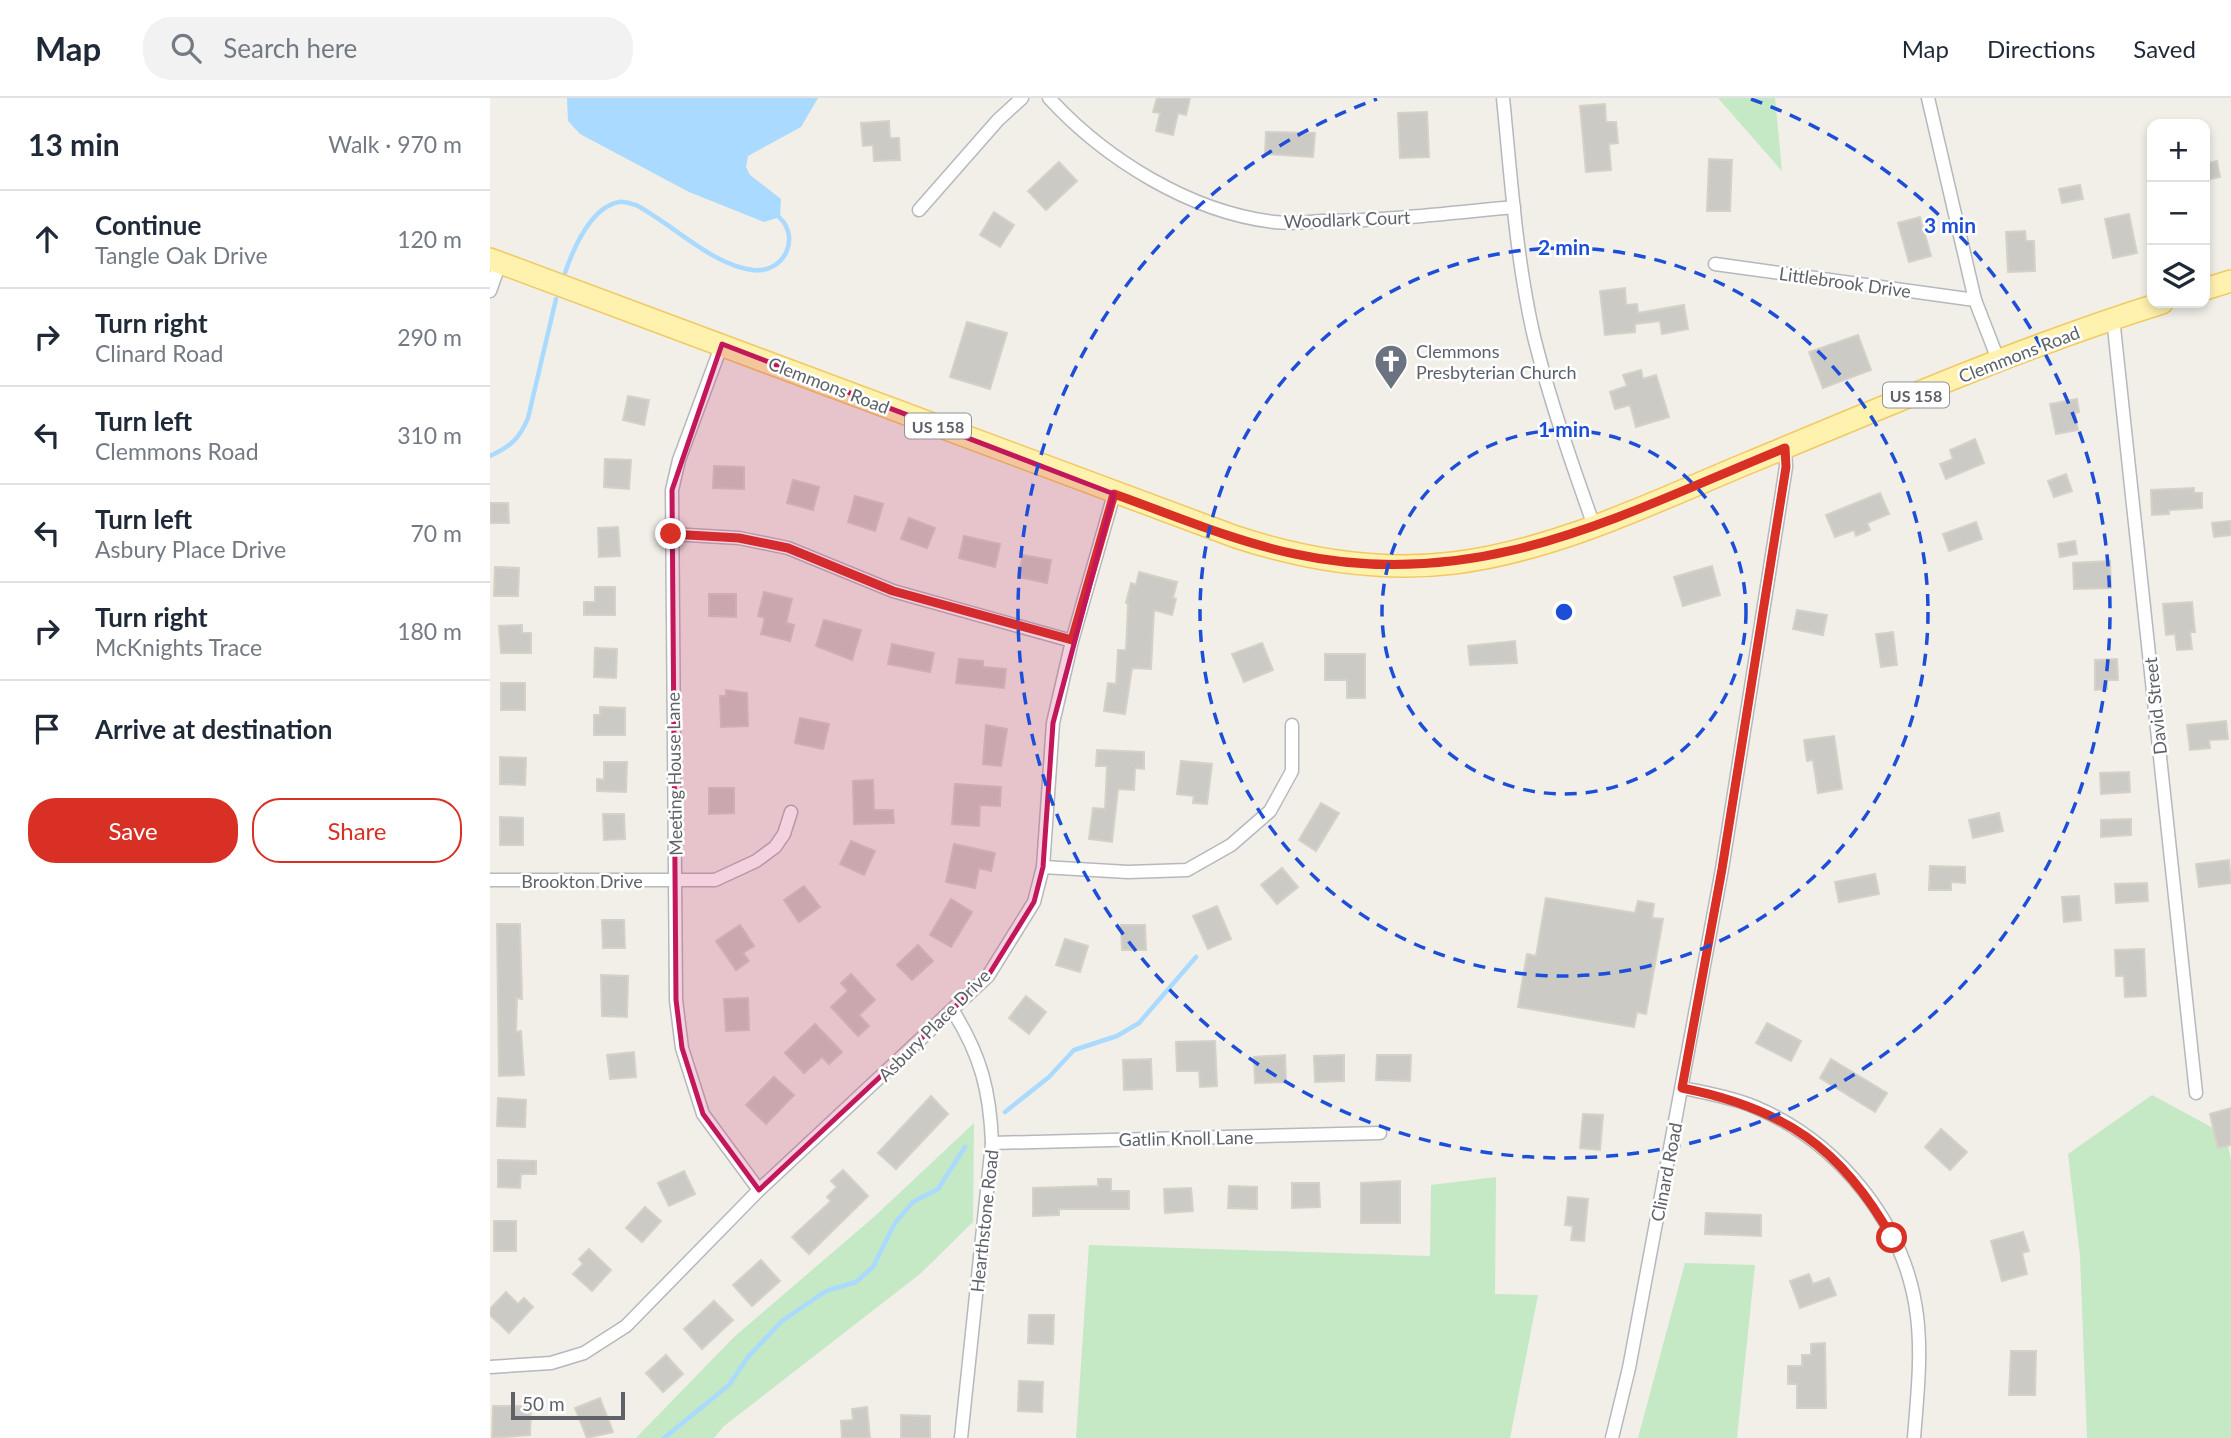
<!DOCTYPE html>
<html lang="en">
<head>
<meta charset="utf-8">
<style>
  :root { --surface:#fff; --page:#f2f2f3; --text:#1f2937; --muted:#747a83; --line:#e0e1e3; --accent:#d93025 }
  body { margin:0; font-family:Lato,sans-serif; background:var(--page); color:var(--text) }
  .controls { position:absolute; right:21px; top:21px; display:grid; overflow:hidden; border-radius:14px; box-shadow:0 4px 10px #0003 }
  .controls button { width:63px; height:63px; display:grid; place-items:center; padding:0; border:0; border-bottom:2px solid var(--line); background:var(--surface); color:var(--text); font:35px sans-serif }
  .scale { position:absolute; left:21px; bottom:18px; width:114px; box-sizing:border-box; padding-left:7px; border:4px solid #5f6368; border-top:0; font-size:19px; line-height:24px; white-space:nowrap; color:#5f6368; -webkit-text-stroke:5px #fff; paint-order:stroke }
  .stop { position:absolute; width:21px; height:21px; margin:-16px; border:5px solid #d93025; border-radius:50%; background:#fff }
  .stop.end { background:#d93025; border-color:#fff; box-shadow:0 2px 7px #0008 }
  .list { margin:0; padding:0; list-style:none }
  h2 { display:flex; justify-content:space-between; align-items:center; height:91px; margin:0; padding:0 28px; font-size:30px }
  h2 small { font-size:23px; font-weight:400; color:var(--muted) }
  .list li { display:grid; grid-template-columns:46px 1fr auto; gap:21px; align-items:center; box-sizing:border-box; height:98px; padding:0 28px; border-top:2px solid var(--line) }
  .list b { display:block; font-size:26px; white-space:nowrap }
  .list p { margin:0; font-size:23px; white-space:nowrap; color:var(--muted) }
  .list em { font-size:23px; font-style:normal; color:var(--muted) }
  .actions { display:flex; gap:14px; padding:21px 28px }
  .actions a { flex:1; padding:16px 0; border:2px solid var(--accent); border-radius:28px; text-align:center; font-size:24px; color:var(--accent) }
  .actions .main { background:var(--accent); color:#fff }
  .icon { flex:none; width:38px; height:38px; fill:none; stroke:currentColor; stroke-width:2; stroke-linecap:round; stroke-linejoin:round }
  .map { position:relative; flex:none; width:1741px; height:1340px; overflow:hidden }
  header { display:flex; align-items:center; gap:42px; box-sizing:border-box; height:98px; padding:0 35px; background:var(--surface); border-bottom:2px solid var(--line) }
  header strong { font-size:33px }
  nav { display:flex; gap:38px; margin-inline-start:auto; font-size:24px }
  .search { width:490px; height:63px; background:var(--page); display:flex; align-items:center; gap:18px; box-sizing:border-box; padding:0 24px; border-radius:28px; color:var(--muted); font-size:26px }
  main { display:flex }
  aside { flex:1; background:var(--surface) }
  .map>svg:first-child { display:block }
  .green { fill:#c5e8c5 }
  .water { fill:#aadaff }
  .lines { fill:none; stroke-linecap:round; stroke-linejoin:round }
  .stream { stroke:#aadaff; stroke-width:4.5 }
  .building { fill:#cccac5; stroke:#d6d1c6; stroke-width:2 }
  .street-casing { stroke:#b5b8bc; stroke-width:15 }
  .primary-casing { stroke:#f2c960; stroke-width:24 }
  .street { stroke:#fff; stroke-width:12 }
  .primary { stroke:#fff2af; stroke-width:21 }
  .route { stroke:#d93025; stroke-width:9 }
  .marked { fill:#c2185b; fill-opacity:0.2; stroke:#c2185b; stroke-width:5; stroke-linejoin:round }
  .ring { fill:none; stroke:#1d4ed8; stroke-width:3.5; stroke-dasharray:12 9 }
  .labels { text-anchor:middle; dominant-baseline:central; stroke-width:5; stroke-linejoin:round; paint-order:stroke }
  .shield { fill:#fff; stroke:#8f9295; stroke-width:2 }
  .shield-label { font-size:16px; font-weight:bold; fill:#5f6368 }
  .street-label { font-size:18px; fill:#5f6368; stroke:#fff }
  .worship-label { font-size:18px; fill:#5b616d; stroke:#fff; text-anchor:start }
  .centre { fill:#1d4ed8; stroke:#fff; stroke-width:3.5 }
  .ring-label { font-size:21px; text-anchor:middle; font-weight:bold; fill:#1d4ed8; stroke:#fff; stroke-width:5; stroke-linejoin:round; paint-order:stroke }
</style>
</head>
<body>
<header>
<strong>Map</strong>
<div class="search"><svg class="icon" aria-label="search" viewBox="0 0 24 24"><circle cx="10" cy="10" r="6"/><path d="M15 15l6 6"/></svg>Search here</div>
<nav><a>Map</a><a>Directions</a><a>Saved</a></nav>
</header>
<main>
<aside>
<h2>13 min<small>Walk · 970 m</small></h2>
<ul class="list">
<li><svg class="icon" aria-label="ahead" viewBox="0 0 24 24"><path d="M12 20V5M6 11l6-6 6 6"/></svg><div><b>Continue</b><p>Tangle Oak Drive</p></div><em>120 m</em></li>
<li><svg class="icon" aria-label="right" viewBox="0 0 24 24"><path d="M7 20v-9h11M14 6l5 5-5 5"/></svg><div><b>Turn right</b><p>Clinard Road</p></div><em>290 m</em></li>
<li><svg class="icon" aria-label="left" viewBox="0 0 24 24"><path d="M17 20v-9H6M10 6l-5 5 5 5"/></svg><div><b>Turn left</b><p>Clemmons Road</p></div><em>310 m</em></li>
<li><svg class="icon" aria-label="left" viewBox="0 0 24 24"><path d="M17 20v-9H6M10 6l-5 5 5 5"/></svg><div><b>Turn left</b><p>Asbury Place Drive</p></div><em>70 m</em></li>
<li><svg class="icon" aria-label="right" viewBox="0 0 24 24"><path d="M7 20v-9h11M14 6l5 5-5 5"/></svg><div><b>Turn right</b><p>McKnights Trace</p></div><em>180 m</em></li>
<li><svg class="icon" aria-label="arrive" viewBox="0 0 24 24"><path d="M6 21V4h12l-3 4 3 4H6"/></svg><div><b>Arrive at destination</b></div></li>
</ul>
<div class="actions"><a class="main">Save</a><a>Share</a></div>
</aside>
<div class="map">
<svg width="1741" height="1340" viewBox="0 0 1741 1340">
  <rect width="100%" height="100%" fill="#f1efe8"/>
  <g class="green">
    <path d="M1228 0H1285L1292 73Z"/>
    <path d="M1662 997 1736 1037 1741 1062V1340H1597L1590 1158 1578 1056Z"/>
    <path d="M484 1025 483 1124 430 1176 234 1328 224 1340H146L244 1239 385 1118Z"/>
    <path d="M1006 1079 1005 1196 1048 1197 1020 1340H586L599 1147 940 1158 941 1087Z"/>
    <path d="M1195 1165 1265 1167 1247 1340H1148Z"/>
  </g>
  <path class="water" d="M77 0H328L311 29 258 58 256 69 260 77 291 101 290 119 274 124 199 94 90 36 78 23Z"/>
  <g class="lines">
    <g class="stream">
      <path d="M75 175C83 151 101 109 129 104 134 103 141 106 146 107 181 125 223 168 263 172 296 176 313 135 285 116"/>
      <path d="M0 358C20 349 30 340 38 320L66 201"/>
      <path d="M515 1014 559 979 584 952 627 938 649 925 706 859"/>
      <path d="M174 1340 239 1287 258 1259 292 1223 336 1193 366 1184 383 1169 405 1125 423 1104 448 1091 475 1049"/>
    </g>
  </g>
  <g class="building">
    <path d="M667 0H700L696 17 688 15 683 37 666 33 670 15 663 14Z"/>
    <path d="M1115 6 1116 24H1126L1128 45 1119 46 1121 72 1096 74 1090 8Z"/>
    <path d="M937 14 939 59 910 60 908 15Z"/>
    <path d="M399 23 400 40H409L410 62 384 63 383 47 373 48 371 25Z"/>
    <path d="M776 34 825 35 823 59 775 56Z"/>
    <path d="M1219 61 1242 62 1240 113H1217Z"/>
    <path d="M1727 63 1730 79 1715 82V66Z"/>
    <path d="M569 64 587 83 556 112 538 93Z"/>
    <path d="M1590 87 1593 101 1572 105 1569 91Z"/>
    <path d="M504 114 524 127 510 149 490 137Z"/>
    <path d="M1639 116 1647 155 1623 160 1615 121Z"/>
    <path d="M1430 119 1441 158 1419 164 1408 125Z"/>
    <path d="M1535 133 1536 143H1544L1545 173 1518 174 1516 134Z"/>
    <path d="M1135 190 1136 207 1147 206 1148 215 1194 207 1198 231 1172 236 1170 223 1145 226V234L1115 237 1110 193Z"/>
    <path d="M477 224 517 235 500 291 460 279Z"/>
    <path d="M1368 237 1381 272 1333 290 1319 254Z"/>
    <path d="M1151 272 1153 281 1166 277 1179 319 1146 329 1140 307 1125 311 1120 294 1137 288 1133 277Z"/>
    <path d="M138 298 159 302 154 327 133 322Z"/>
    <path d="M1587 301 1589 314 1585 315 1588 332 1566 336 1560 306Z"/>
    <path d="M1485 341 1494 365 1456 381 1450 366 1463 361 1460 352Z"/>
    <path d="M115 361 141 362 139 391 114 389Z"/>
    <path d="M224 368 254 369V391L223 390Z"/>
    <path d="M1576 376 1582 393 1564 399 1558 383Z"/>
    <path d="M303 382 329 389 323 412 297 405Z"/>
    <path d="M1704 390V395H1712V410L1679 412V416L1662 417 1661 392Z"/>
    <path d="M1390 395 1399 416 1377 425 1380 432 1366 438 1364 432 1345 439 1336 417Z"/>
    <path d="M365 398 393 406 385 433 358 424Z"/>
    <path d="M0 405H18L19 425H0Z"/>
    <path d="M419 420 445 430 437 450 411 441Z"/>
    <path d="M1740 423 1741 437 1724 439 1722 425Z"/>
    <path d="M1486 424 1492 441 1459 453 1453 436Z"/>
    <path d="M128 429 130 458 109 459 108 430Z"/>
    <path d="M474 438 510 446 505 469 469 460Z"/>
    <path d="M1585 443 1587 456 1570 459 1568 446Z"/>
    <path d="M533 457 561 462 557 485 528 479Z"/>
    <path d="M1620 463 1621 490 1584 491 1583 465Z"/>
    <path d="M1222 468 1230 497 1193 508 1184 479Z"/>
    <path d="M5 469 29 470 28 498H4Z"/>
    <path d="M649 474 687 484 683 500 686 501 682 517 664 512 661 571 642 570 635 616 614 613 618 585 626 586 628 552H636L638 506 636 505 641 485 646 487Z"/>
    <path d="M105 489H125V517H94V504H105Z"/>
    <path d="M274 494 302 501 296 525 304 527 300 543 271 536 275 520 268 518Z"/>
    <path d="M219 496H246V519L219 518Z"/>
    <path d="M1702 504 1705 534H1700L1702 551 1687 552 1685 536 1676 537 1673 506Z"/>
    <path d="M1307 512 1337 517 1333 537 1303 531Z"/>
    <path d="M334 522 371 532 362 562 326 548Z"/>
    <path d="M32 527V535H41V555H11L9 528Z"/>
    <path d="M1403 534 1407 567 1391 569 1386 536Z"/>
    <path d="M1025 543 1027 565 980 567 978 548Z"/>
    <path d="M772 545 783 572 754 584 742 556Z"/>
    <path d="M402 546 444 555 440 574 398 566Z"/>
    <path d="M105 550 127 551 126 580 104 579Z"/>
    <path d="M835 556H875V600H857V582H835Z"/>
    <path d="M469 561 493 563V569L516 571 514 590 466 585Z"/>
    <path d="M1627 561 1628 582H1617V591L1605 592V562Z"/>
    <rect x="11" y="585" width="24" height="27"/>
    <path d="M236 592 257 595 258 628 231 629 230 598H236Z"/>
    <path d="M110 609 135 610V637H104V617H110Z"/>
    <path d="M310 620 339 626 333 651 305 645Z"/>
    <path d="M1736 623 1738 641 1719 642 1720 650 1700 652 1697 627Z"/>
    <path d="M496 627 517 631 511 668 493 666Z"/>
    <path d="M1344 638 1352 691 1328 695 1323 662 1317 663 1314 642Z"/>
    <path d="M607 652 654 654V671L645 670 644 692 628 691 622 744 599 741 603 710 615 711 617 668H606Z"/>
    <path d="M10 659 36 660 35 687 10 686Z"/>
    <path d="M691 663 722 666 717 706 703 705 704 698 687 696Z"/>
    <path d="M114 664H137L136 694 107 693V681L114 682Z"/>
    <path d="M1639 674 1640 694 1611 696 1610 675Z"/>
    <path d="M383 682 384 712H403L404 725 364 726 363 683Z"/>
    <path d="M465 686 511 689 510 708 490 707 489 728 462 726Z"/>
    <path d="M219 690H244V715L219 716Z"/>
    <path d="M831 705 849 715 826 753 809 742Z"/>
    <path d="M1509 715 1513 733 1483 740 1479 722Z"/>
    <path d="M113 716H134L135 741 114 742Z"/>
    <path d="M10 719 33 720V747H10Z"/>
    <path d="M1641 721V737L1611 739V722Z"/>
    <path d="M361 743 385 753 374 777 350 766Z"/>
    <path d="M464 746 505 755 501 773 489 770 485 790 456 784Z"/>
    <path d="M1739 762 1741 785 1709 789 1706 766Z"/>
    <path d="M1440 768 1475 769V785L1461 784V792H1439Z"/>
    <path d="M792 770 808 789 787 806 771 787Z"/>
    <path d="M1385 776 1389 796 1349 804 1345 784Z"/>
    <path d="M1657 785 1658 803 1626 805 1625 786Z"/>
    <path d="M314 788 330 809 309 824 294 802Z"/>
    <path d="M1589 798 1591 822 1574 824 1572 799Z"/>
    <path d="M1056 800 1145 815 1148 803 1164 806 1162 820 1173 821 1156 916 1147 914 1144 929 1028 909 1037 856 1046 858Z"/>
    <path d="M461 801 482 814 461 849 440 837Z"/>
    <path d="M727 808 741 841 718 851 703 818Z"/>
    <path d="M112 822H134L135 850H113Z"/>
    <path d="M7 826H30L32 901 27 900 26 934 31 933 34 977 9 978Z"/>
    <path d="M250 827 264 848 253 855 259 863 246 872 226 843Z"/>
    <path d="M631 827H655L656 852H632Z"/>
    <path d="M575 841 598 848 590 874 566 867Z"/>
    <path d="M428 847 443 863 422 882 407 867Z"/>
    <path d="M1654 851 1656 898 1635 899 1634 878H1626L1625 852Z"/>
    <path d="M361 876 385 902 369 917 379 928 368 938 341 909 358 893 351 885Z"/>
    <path d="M111 877 138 878 137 919 112 918Z"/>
    <path d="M536 898 556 914 539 936 519 920Z"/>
    <path d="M258 900 259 932 236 933 234 901Z"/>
    <path d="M1277 925 1311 943 1301 963 1266 945Z"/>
    <path d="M325 926 352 954 339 966 332 959 314 975 295 955Z"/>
    <path d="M725 943 727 988 710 989 709 973H687L686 944Z"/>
    <path d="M144 954 146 979 120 981 117 957Z"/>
    <path d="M795 957 796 984 765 985 764 959Z"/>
    <path d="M854 957V983L825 984 824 958Z"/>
    <path d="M887 957H921L920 983 886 982Z"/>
    <path d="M661 961 662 991 634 992 633 962Z"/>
    <path d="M1341 961 1397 995 1385 1014 1330 980Z"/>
    <path d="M284 979 304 997 276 1026 256 1007Z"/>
    <path d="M441 998 458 1016 406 1071 388 1055Z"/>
    <path d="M8 1000 36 1002 35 1029 7 1028Z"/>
    <path d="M1741 1010V1047L1728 1050 1720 1016Z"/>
    <path d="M1093 1016 1113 1017 1110 1052 1090 1050Z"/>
    <path d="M1451 1031 1477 1054 1460 1072 1435 1049Z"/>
    <path d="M8 1062 46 1063V1076H31L30 1090 8 1089Z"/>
    <path d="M353 1072 378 1098 319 1156 302 1139 341 1103 337 1099 347 1089 341 1083Z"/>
    <path d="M194 1073 205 1096 179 1108 168 1085Z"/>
    <path d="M608 1081H621V1093H639V1111H569V1117L543 1118V1090L608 1088Z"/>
    <path d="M910 1083V1125H871V1085Z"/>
    <path d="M802 1085H829L830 1109 802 1110Z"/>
    <path d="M739 1088 767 1089V1111L738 1110Z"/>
    <path d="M701 1090 703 1113 675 1115 674 1091Z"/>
    <path d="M1078 1099 1098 1101 1094 1143 1081 1142 1083 1128 1075 1127Z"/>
    <path d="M155 1109 171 1123 152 1144 136 1130Z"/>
    <path d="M1216 1115 1271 1117V1138L1215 1136Z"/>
    <rect x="4" y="1123" width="22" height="30"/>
    <path d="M1533 1134 1539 1153 1532 1155 1537 1176 1512 1183 1501 1143Z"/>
    <path d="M99 1151 121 1172 102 1193 83 1176 93 1166 89 1161Z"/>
    <path d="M271 1162 290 1183 262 1208 243 1187Z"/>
    <path d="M1319 1176 1323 1186 1339 1180 1346 1197 1310 1210 1300 1183Z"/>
    <path d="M16 1194 28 1206 34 1200 43 1209 19 1235 0 1217V1211Z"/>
    <path d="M224 1203 243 1222 212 1251 194 1231Z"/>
    <path d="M539 1217H564L563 1246 538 1245Z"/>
    <path d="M1335 1245 1336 1310H1307V1286H1298V1268H1312V1257H1321V1246Z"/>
    <path d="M1521 1253H1546L1545 1297H1519Z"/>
    <path d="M176 1257 193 1276 173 1294 156 1275Z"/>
    <path d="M529 1283 553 1284 552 1314 528 1313Z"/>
    <path d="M110 1300 123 1334 97 1340 85 1310Z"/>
    <path d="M3 1308H41L40 1337 2 1340Z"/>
    <path d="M377 1309 380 1340H352L351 1323 363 1322 362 1311Z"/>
    <path d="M411 1317 440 1318V1340H411Z"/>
  </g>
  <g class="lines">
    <defs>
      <g id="street">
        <path d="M559 0C615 61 700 114 784 124 799 126 816 124 832 123 896 123 960 115 1024 109"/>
        <path d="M1013 0C1021 79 1026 161 1044 239 1060 303 1082 366 1104 428"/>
        <path d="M1438 0 1485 202"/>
        <path d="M429 112 508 22 532 0"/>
        <path d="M1225 166 1485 202 1509 264"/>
        <path d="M0 193 10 165"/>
        <path d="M1623 220 1706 995"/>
        <path d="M232 246 189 362 182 392 186 902 192 950 213 1016 269 1092"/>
        <path d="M181 436 249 440 298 450 403 493 582 543"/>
        <path d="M553 769 638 774 697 772 741 747 780 713 802 673V627"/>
        <path d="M0 782H225L266 763 285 749 294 736 301 714"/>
        <path d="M463 913C491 958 500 993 502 1045L471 1340"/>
        <path d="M1193 990C1216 995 1242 999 1265 1009 1348 1044 1416 1126 1427 1218 1432 1258 1427 1300 1424 1340"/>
        <path d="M502 1045 890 1035"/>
        <path d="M0 1269 61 1265 94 1255 136 1228 269 1092 498 878 544 804 553 769 563 625 582 543 624 396"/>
        <path d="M1122 1340 1139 1270 1232 771 1296 369 1295 350"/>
      </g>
      <g id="primary">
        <path d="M0 161 746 439C817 462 890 474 964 465 1067 452 1164 404 1258 365 1394 309 1531 249 1672 205"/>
        <path d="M1715 191 1741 183"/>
      </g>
    </defs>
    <use href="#street" class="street-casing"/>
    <use href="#primary" class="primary-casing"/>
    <use href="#street" class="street"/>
    <use href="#primary" class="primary"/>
  </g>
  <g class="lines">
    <path class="route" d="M181 436 249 440 298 450 403 493 582 542 624 396C683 417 743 443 805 456 989 496 1130 417 1295 350L1296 369 1232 771 1192 990C1293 1010 1352 1050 1402 1140"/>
  </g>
  <path class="marked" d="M232 246 624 396 563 625 553 769 544 804 498 878 269 1092 213 1016 192 950 186 902 182 392Z"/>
  <g class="ring">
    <circle cx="1074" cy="514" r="182"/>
    <circle cx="1074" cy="514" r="364"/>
    <path d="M1261 1A546 546 0 1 1 887 1"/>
  </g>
  <defs>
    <symbol id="church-pin" viewBox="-11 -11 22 30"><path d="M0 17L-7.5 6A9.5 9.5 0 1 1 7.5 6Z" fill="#6b7280" stroke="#fff"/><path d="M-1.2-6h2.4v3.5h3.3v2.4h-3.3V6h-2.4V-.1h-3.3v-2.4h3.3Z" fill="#fff"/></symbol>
  </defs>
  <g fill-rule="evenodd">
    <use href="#church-pin" x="882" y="244" width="38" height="52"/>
  </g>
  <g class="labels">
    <g class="shield">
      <rect x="1393" y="284.5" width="66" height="25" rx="5"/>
      <rect x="415" y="315.5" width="66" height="25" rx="5"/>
    </g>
    <g class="shield-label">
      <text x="1426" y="297">US 158</text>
      <text x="448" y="328">US 158</text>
    </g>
    <g class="street-label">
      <text transform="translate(857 121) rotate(-2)">Woodlark Court</text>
      <text transform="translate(1355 184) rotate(8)">Littlebrook Drive</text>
      <text transform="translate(1529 256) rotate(-21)">Clemmons Road</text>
      <text transform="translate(339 287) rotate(21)">Clemmons Road</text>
      <text transform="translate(1665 608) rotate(-96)">David Street</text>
      <text transform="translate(184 676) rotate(-91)">Meeting House Lane</text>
      <text x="92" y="783">Brookton Drive</text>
      <text transform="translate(444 927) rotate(-45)">Asbury Place Drive</text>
      <text transform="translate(696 1040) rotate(-1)">Gatlin Knoll Lane</text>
      <text transform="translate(1176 1074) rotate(-79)">Clinard Road</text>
      <text transform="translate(494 1123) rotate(-84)">Hearthstone Road</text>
    </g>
    <g class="worship-label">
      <text x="926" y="253">Clemmons<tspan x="926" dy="21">Presbyterian Church</tspan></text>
    </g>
  </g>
  <circle cx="1074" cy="514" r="10" class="centre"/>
  <g class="ring-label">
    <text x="1460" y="135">3 min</text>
    <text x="1074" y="157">2 min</text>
    <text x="1074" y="339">1 min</text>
  </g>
</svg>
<div class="controls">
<button>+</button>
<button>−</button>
<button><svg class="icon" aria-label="layers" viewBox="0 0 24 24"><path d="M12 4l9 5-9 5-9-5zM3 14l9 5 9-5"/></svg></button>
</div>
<div class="scale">50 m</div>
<div class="stop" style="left:1402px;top:1140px"></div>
<div class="stop end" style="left:181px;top:436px"></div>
</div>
</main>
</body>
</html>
